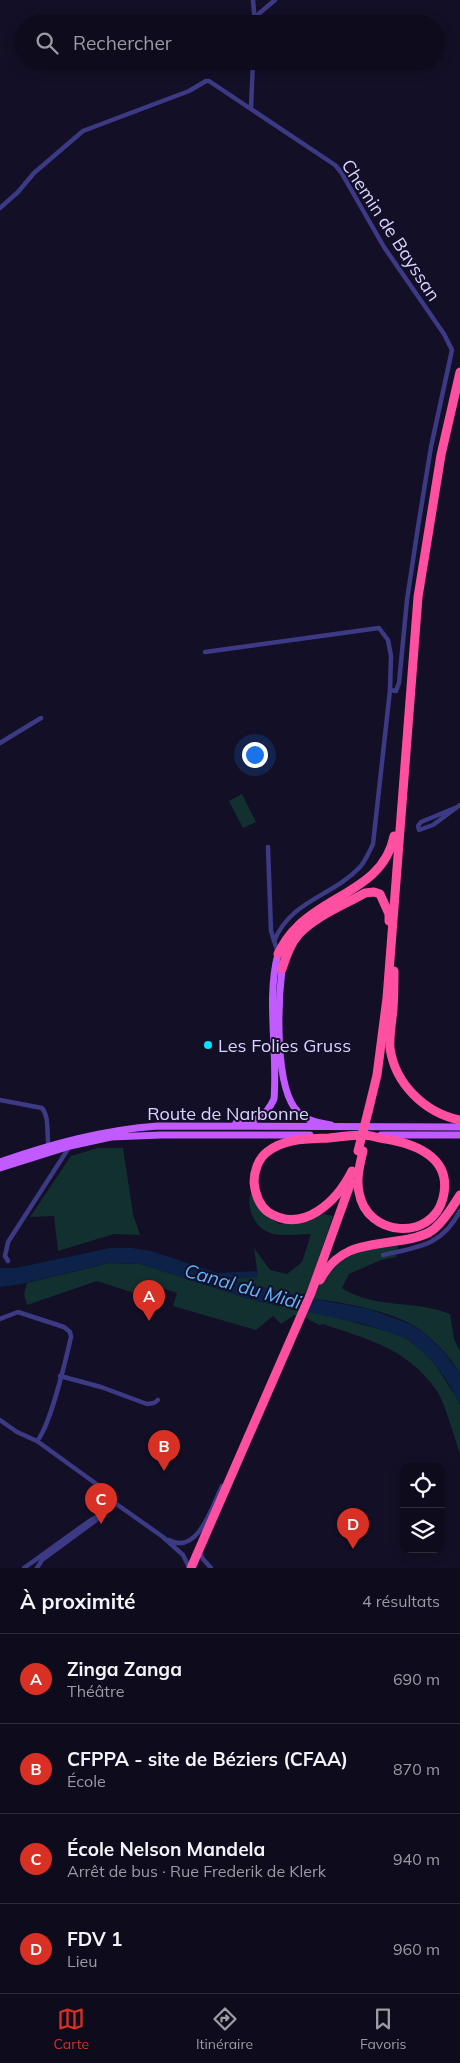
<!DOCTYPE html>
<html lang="fr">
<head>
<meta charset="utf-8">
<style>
  :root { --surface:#0e0b1c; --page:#1c1929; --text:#f1f3f6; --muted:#9b9ba3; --line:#2e2b3b; --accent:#d93025 }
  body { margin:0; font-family:Mulish,sans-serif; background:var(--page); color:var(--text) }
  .controls { position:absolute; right:15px; bottom:15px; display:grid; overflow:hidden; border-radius:10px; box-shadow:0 2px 12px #0003 }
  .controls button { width:45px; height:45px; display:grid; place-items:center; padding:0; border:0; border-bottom:1px solid var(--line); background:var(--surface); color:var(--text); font:25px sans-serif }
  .you { position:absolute; left:254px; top:754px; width:18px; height:18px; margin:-12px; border:4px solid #fff; border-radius:50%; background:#1a73e8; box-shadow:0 0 0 8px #1a73e833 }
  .badge { display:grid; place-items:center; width:32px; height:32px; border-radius:50%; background:var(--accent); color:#fff; font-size:16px; font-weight:700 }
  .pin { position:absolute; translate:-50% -41px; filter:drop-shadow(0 1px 2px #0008) }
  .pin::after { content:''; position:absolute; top:26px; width:18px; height:15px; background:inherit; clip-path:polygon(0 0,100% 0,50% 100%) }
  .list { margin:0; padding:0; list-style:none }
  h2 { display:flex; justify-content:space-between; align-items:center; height:65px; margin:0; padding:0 20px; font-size:21px }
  h2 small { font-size:16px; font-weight:400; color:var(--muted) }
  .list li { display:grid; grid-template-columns:32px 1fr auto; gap:15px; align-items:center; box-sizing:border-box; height:90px; padding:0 20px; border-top:1px solid var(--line) }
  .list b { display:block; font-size:19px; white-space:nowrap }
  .list p { margin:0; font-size:16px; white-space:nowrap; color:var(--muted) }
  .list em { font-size:16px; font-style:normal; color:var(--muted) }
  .icon { flex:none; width:28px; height:28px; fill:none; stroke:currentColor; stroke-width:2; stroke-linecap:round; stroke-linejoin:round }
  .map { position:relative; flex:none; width:460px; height:1568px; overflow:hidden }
  .search { position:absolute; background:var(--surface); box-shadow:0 2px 12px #0003; left:15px; right:15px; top:15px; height:55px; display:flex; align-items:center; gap:12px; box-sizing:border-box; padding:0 18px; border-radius:28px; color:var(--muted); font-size:19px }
  .sheet { height:425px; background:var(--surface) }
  nav { display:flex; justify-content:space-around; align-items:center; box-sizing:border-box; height:70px; border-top:1px solid var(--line); background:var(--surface); font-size:14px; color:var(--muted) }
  nav a { display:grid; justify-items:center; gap:2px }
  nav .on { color:var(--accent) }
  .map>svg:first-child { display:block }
  .green { fill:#12302f }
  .water { fill:#0c2248 }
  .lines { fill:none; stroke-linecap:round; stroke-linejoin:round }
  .street { stroke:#3d3a85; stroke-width:4.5 }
  .primary { stroke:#c25bff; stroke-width:7 }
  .highway { stroke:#ff4fa3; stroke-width:9 }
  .highway-bridge { stroke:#ff4fa3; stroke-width:9 }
  .poi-dot { fill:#00e5ff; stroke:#130f26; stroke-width:2 }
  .labels { text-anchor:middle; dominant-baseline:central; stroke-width:4; stroke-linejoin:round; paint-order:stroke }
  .street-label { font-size:18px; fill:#d9d4ff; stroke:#130f26 }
  .poi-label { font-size:18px; fill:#d9d4ff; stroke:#130f26; text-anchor:start }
  .water-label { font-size:19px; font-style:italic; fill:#62b6ff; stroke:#130f26 }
</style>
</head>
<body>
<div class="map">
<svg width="460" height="1568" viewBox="0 0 460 1568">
  <rect width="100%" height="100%" fill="#130f26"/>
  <g class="green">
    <path d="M242 794 256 822 243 828 229 801Z"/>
    <path d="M98 1148H123L133 1214 140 1235 114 1234 58 1251 54 1216 30 1217 71 1156Z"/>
    <path d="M250 1194 263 1212 279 1224 300 1223 323 1214 333 1216 307 1292 299 1296 231 1280V1278L258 1277 254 1248 270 1270 287 1274 302 1262 311 1234C301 1234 280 1237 270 1233 254 1227 247 1209 250 1194Z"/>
    <path d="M392 1241 398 1246 396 1257 381 1260 349 1274 342 1288C376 1310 414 1299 450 1314L454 1339 460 1351V1373C451 1359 439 1345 427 1335 400 1311 344 1303 310 1298L311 1293 339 1256Z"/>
    <path d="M109 1263 141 1264 252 1300 331 1316 397 1334 407 1339 420 1349 434 1363 458 1400 460 1405V1453C454 1437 445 1403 437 1391 407 1348 369 1340 323 1324L319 1325 304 1317 294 1315 281 1324 273 1316 256 1330 173 1306 177 1293 153 1285 149 1298 97 1281 27 1305 24 1294 27 1283Z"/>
  </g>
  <path class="water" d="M110 1248H132L151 1251 218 1273 258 1271V1277L231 1278V1280L299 1296 369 1309 410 1324 426 1334 442 1350 460 1373V1405L450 1386 434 1363 408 1339 364 1324 252 1300 141 1264 109 1263 21 1284 0 1287V1268H16Z"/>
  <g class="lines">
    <g class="street">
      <path d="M253 0 255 24"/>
      <path d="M256 16 275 0"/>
      <path d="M251 108 253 61"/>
      <path d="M0 208 18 192 34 173 83 131 189 91 206 81H209L335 165 341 172 384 247 444 334 452 350 431 447 418 527 407 600 399 683 396 691 390 690"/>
      <path d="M205 652 379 628 388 640 391 656 390 690 373 844C369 852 366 860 360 867 332 897 292 899 274 941"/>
      <path d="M0 743 41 718"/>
      <path d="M455 808 421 822 418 826 419 830 433 825 460 805"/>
      <path d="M268 847 271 931 278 953"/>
      <path d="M0 1100 42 1108C50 1118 46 1135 49 1148"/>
      <path d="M383 1255C418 1247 442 1246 460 1211"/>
      <path d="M8 1261 5 1256 8 1242 70 1146"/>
      <path d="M0 1319 18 1312 64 1327 70 1332 71 1337C66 1359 50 1426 37 1441"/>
      <path d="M60 1376 101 1387 147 1404 154 1403 158 1400"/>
      <path d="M0 1420 17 1432 37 1441 113 1496 115 1503 163 1537 183 1555 188 1565"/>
      <path d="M169 1540C198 1556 212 1506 222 1486"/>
      <path d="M199 1551 203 1559 211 1568"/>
      <path d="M24 1568 88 1522 111 1508 115 1503"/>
      <path d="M37 1568 42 1560 99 1518"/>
    </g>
    <g class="primary">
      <path d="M282 969C278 1002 274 1088 298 1112 307 1121 319 1123 331 1125"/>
      <path d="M236 1123C256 1122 265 1118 274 1099 278 1052 266 999 278 954"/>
      <path d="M381 1135H460"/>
      <path d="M0 1162C52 1144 103 1130 158 1126L460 1127"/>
      <path d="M0 1168 70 1146 111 1137 161 1135H310"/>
    </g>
    <g class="highway">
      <path d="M278 954C284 943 289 934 298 926 330 894 384 887 394 836"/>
      <path d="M282 969C286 957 290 944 299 934 316 916 344 905 365 893L374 892 380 894 389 914V921"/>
      <path d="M394 971C394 984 394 996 393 1009 392 1021 389 1036 390 1048 395 1084 425 1113 460 1120"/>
      <path d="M368 1112 377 1075 387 998 418 597 441 455 460 372"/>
      <path d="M352 1171C337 1201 303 1235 268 1212 259 1205 255 1193 254 1182 254 1172 258 1159 267 1152 285 1138 308 1139 329 1138 340 1137 352 1135 363 1135 370 1135 378 1138 386 1139 416 1144 453 1158 443 1198 432 1242 366 1237 359 1192 356 1179 360 1164 363 1151"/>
      <path d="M320 1280C340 1242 372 1246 409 1239 418 1237 427 1235 434 1229 445 1220 453 1206 460 1195"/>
      <path d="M191 1568 311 1293 351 1182"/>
    </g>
    <path class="highway-bridge" d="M358 1151 368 1112"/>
  </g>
  <circle class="poi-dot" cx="208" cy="1045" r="5"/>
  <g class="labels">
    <g class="street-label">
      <text transform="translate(391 230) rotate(57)">Chemin de Bayssan</text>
      <text x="228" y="1113">Route de Narbonne</text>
    </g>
    <g class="poi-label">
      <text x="218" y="1045">Les Folies Gruss</text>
    </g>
    <g class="water-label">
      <text transform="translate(243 1286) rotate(16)">Canal du Midi</text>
    </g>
  </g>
</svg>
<div class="controls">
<button><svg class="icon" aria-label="locate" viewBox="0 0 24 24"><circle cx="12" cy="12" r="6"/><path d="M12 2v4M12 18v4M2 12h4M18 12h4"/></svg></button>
<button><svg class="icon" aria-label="layers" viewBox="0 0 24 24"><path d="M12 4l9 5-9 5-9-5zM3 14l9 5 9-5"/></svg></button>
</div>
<div class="you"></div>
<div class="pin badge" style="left:149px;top:1321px">A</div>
<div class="pin badge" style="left:164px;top:1471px">B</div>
<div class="pin badge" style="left:101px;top:1524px">C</div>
<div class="pin badge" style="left:353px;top:1549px">D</div>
<div class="search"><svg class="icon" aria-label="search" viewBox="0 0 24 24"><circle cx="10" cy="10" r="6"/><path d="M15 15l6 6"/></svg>Rechercher</div>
</div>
<section class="sheet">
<h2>À proximité<small>4 résultats</small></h2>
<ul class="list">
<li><span class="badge">A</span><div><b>Zinga Zanga</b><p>Théâtre</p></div><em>690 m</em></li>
<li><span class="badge">B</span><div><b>CFPPA - site de Béziers (CFAA)</b><p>École</p></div><em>870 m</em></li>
<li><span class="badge">C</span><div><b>École Nelson Mandela</b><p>Arrêt de bus · Rue Frederik de Klerk</p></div><em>940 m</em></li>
<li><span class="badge">D</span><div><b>FDV 1</b><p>Lieu</p></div><em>960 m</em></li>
</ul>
</section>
<nav>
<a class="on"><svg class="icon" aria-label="map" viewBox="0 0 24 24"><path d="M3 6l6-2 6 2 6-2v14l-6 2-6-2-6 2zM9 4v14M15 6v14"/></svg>Carte</a>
<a><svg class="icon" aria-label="directions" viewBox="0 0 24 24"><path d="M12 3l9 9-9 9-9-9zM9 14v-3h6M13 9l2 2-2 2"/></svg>Itinéraire</a>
<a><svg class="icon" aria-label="saved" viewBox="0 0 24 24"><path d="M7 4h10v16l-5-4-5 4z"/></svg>Favoris</a>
</nav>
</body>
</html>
